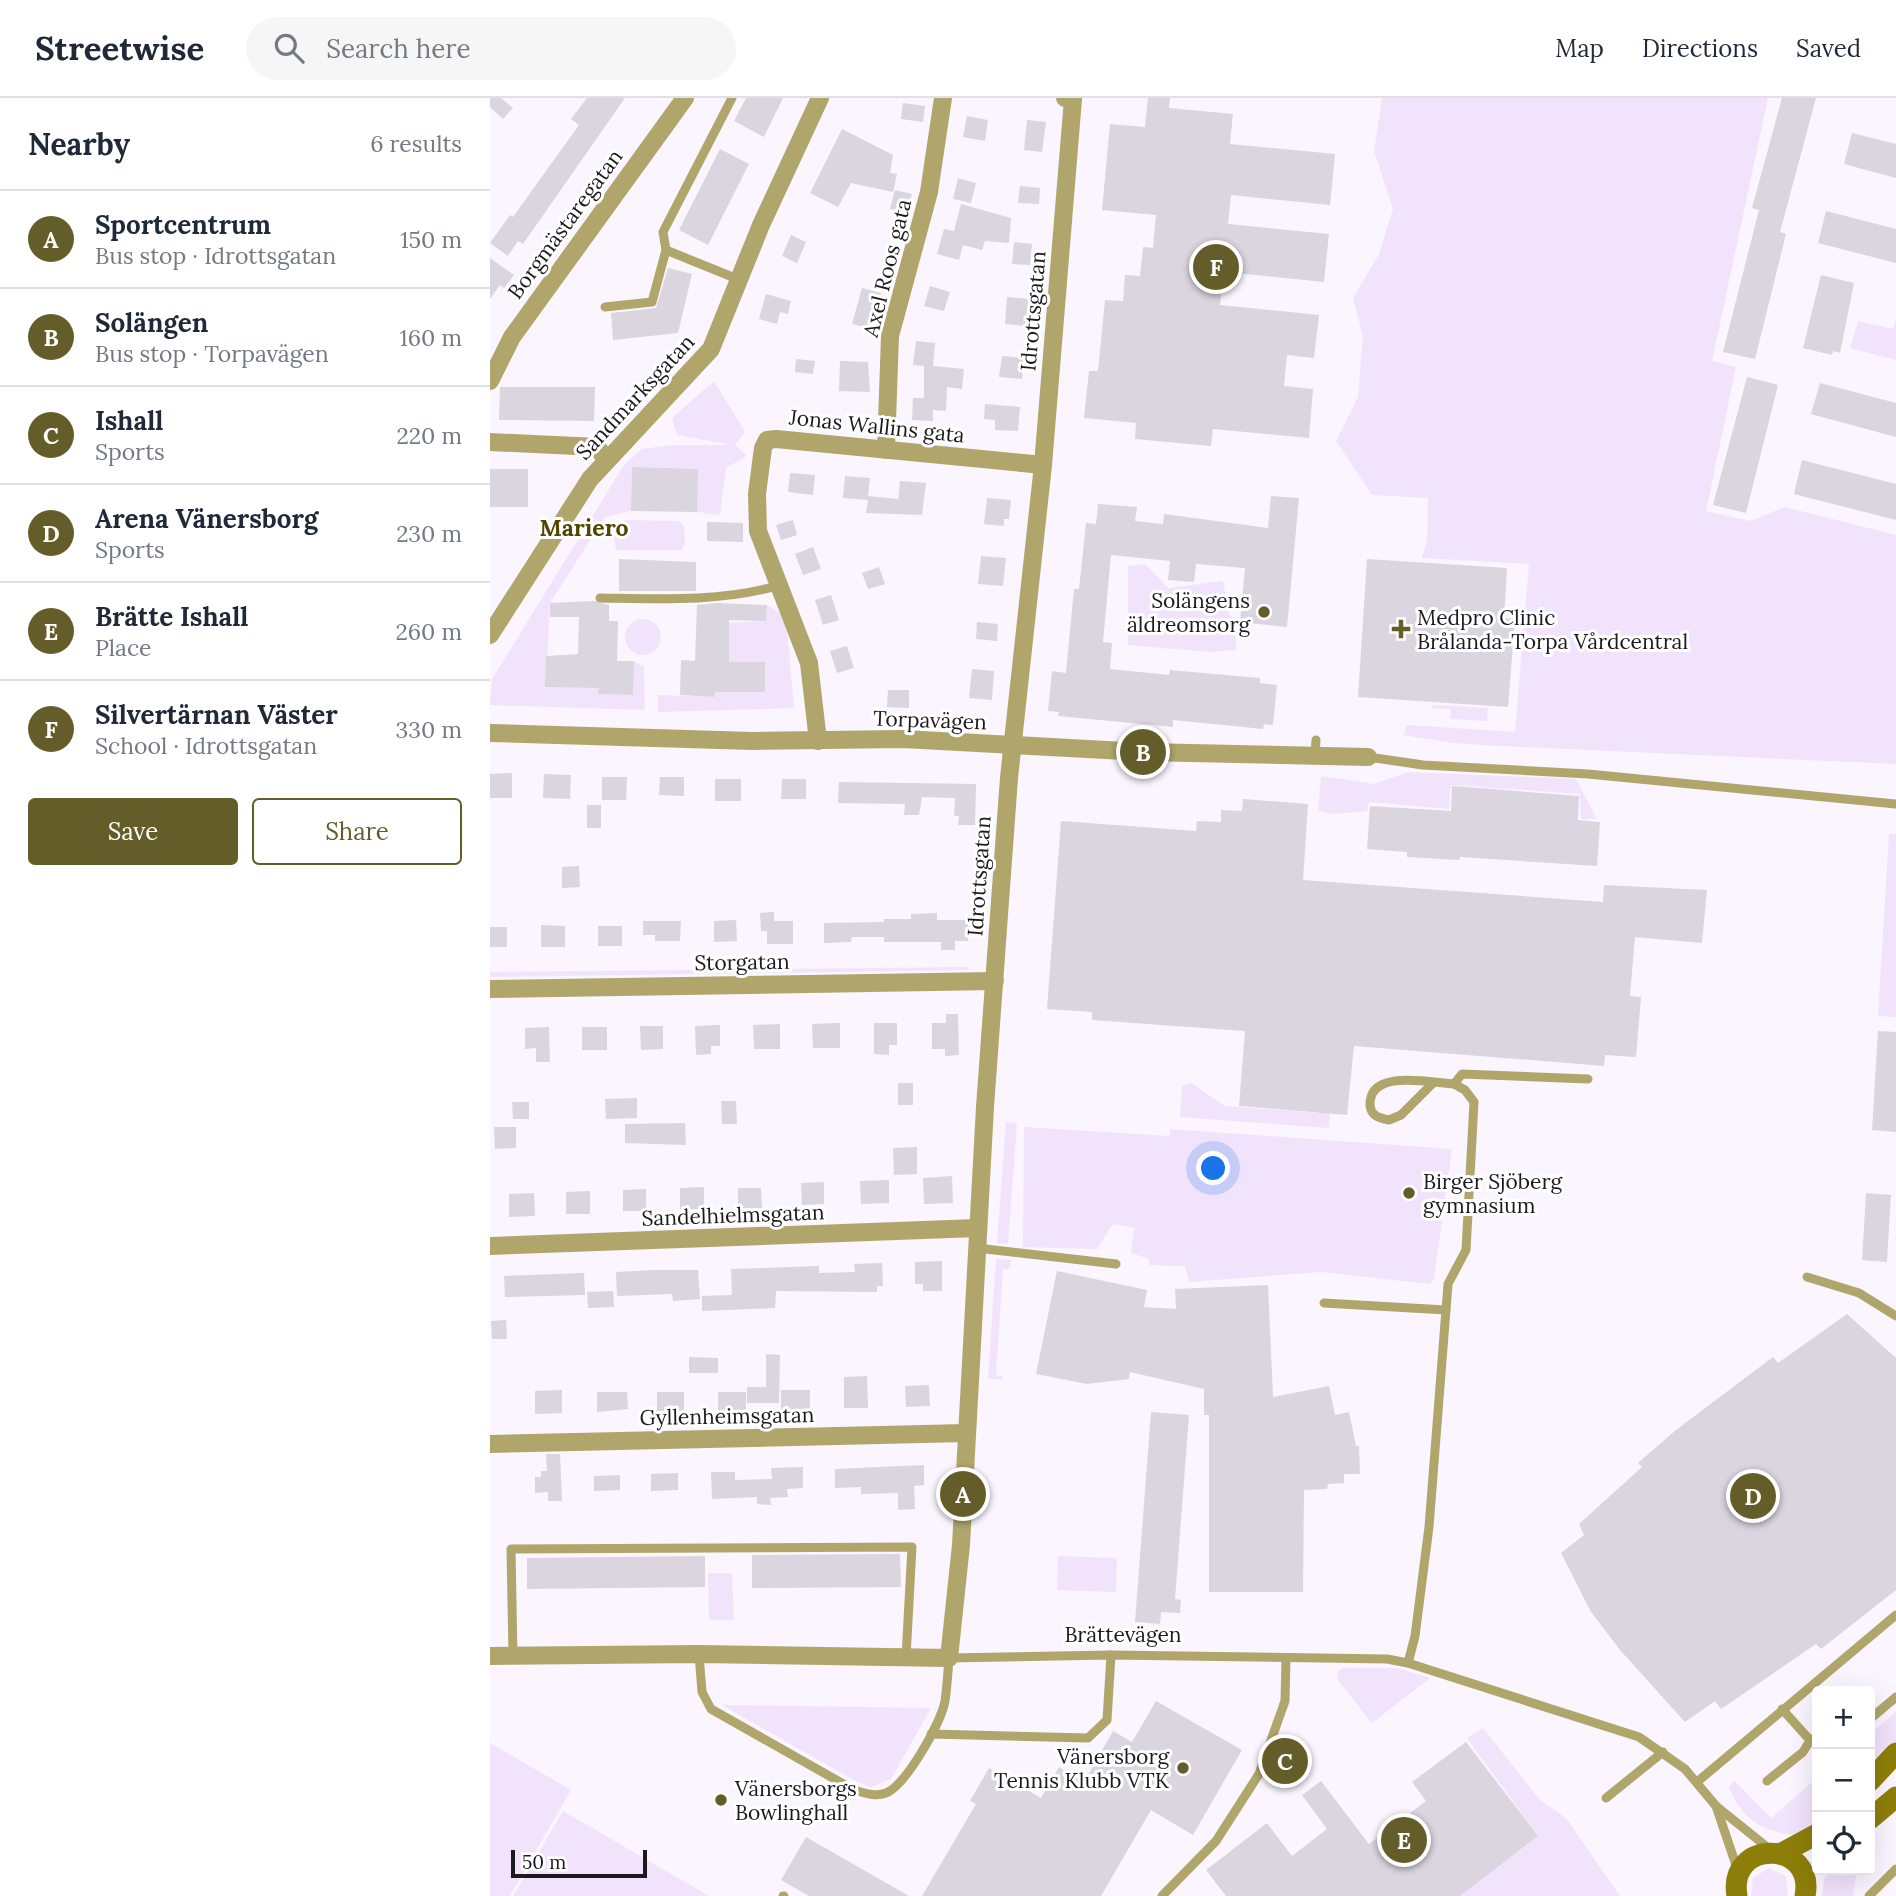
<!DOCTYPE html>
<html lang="en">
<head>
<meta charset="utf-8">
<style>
  :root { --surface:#fff; --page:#f6f6f7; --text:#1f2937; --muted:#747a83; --line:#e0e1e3; --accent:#655d29 }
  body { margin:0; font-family:Lora,serif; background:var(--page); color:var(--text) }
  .controls { position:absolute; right:21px; bottom:21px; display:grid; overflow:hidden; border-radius:7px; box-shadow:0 7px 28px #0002 }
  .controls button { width:63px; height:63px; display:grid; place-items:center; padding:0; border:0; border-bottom:2px solid var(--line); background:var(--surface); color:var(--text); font:35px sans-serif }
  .scale { position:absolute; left:21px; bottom:18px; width:136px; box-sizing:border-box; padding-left:7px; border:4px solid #1c1a1e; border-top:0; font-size:19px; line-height:24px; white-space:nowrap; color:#1c1a1e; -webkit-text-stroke:5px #fff; paint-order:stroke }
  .you { position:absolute; left:724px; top:1071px; width:24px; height:24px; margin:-18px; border:5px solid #fff; border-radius:50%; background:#1a73e8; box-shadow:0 0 0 10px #1a73e833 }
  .badge { display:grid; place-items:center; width:46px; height:46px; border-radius:50%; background:var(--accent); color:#fff; font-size:23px; font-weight:700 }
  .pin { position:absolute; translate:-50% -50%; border:4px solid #fff; box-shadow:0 2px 7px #0006 }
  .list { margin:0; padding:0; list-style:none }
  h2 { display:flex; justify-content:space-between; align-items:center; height:91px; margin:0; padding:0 28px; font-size:30px }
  h2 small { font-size:23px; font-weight:400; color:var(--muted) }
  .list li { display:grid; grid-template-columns:46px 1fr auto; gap:21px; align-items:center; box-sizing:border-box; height:98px; padding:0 28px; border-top:2px solid var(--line) }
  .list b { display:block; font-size:26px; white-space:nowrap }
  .list p { margin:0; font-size:23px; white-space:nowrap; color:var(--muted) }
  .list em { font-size:23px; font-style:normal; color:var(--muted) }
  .actions { display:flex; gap:14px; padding:21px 28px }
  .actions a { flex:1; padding:16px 0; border:2px solid var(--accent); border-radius:7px; text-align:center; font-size:24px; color:var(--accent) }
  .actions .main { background:var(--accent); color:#fff }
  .icon { flex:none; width:38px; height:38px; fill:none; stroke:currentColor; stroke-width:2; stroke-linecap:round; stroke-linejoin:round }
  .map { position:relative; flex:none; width:1406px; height:1798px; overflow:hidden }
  header { display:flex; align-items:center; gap:42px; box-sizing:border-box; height:98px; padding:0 35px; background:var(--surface); border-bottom:2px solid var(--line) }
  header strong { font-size:33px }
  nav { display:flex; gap:38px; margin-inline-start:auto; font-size:24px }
  .search { width:490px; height:63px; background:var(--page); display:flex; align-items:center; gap:18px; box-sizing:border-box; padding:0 24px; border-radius:38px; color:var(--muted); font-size:26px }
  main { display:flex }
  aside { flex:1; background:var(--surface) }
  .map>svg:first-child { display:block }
  .green { fill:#f2e3fd }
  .building { fill:#dad5de }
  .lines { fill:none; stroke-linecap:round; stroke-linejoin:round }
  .lane { stroke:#b0a66b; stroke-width:9 }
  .street { stroke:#b0a66b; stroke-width:18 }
  .secondary { stroke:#8d7e0a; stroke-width:21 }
  .poi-dot { fill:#655d29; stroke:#fff; stroke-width:2.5 }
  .labels { text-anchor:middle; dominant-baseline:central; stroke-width:6; stroke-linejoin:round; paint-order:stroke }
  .street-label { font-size:21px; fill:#1c1a1e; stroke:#fff }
  .poi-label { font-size:21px; fill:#1c1a1e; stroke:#fff; text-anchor:start }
  .neighbourhood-label { font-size:23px; font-weight:bold; fill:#4f4602; stroke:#fff }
</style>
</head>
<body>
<header>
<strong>Streetwise</strong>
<div class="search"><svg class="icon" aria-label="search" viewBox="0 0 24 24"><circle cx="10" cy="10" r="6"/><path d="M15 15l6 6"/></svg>Search here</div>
<nav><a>Map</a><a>Directions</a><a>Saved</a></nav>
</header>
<main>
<aside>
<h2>Nearby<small>6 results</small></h2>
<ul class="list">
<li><span class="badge">A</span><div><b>Sportcentrum</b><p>Bus stop · Idrottsgatan</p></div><em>150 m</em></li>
<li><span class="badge">B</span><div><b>Solängen</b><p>Bus stop · Torpavägen</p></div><em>160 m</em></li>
<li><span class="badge">C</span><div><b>Ishall</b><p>Sports</p></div><em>220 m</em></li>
<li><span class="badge">D</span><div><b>Arena Vänersborg</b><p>Sports</p></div><em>230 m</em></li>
<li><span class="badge">E</span><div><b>Brätte Ishall</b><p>Place</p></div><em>260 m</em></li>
<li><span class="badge">F</span><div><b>Silvertärnan Väster</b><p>School · Idrottsgatan</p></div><em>330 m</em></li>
</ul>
<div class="actions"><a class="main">Save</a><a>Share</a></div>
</aside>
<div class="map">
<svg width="1406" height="1798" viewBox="0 0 1406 1798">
  <rect width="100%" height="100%" fill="#faf5fe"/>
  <g class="green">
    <path d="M892 0H1278L1222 263 1246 269 1216 413 1260 423 1295 409 1406 437V666L1010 648 962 645 913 637 917 627 1025 634 1039 466 932 460 937 442 938 400 882 397 846 343 868 299 873 238 863 200 889 156 903 111 884 53Z"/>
    <path d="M1406 221V262L1360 250 1368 223 1403 231Z"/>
    <path d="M224 283 255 334 245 347 257 358 236 370 230 417 207 414V371L142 369 141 413 115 419 60 505 56 589 109 590V596L142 597 144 563 154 569 155 612 0 607 2 581 134 367 152 351 182 347H241L187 337 182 320Z"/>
    <path d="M135 422 188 423 194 428 195 446 192 452H126L122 428Z"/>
    <path d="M655 466 678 490 733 483 739 517 745 520 746 552 721 554 638 547V468Z"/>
    <path d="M277 507 296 518 304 610 168 614V597L224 599 225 594H275V564H239V525L276 523Z"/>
    <circle cx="153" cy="539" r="18"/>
    <path d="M943 607 998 610 997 623 960 621 961 611 942 610Z"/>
    <path d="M918 674 1086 681 1107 721H1091L1090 696 961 687 959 711 879 704 877 713 843 716 828 713 831 678 884 686Z"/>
    <path d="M1399 736H1406V919L1388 918Z"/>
    <path d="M479 869 478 872 0 879V874Z"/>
    <path d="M701 985 735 1008 829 1015 842 994 839 1030 690 1019 692 988Z"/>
    <path d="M516 1024 527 1026 518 1146 507 1145Z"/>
    <path d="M534 1029 680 1038V1031L962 1051 944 1181 940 1186 831 1174 699 1184 695 1168 659 1167V1161L641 1155 644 1130 623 1126 607 1151 533 1149Z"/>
    <path d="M506 1161 521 1162 520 1171H513L506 1277 513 1278 512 1282 498 1280Z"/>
    <path d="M568 1458 627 1460 626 1494 567 1492Z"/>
    <path d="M218 1475H242L244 1522H219Z"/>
    <path d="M853 1570H907L940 1580 882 1625 847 1581 848 1574Z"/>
    <path d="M232 1607 441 1610 401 1681 381 1689 367 1684Z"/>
    <path d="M1406 1614V1644L1380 1671V1636Z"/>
    <path d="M993 1630 1050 1702 1076 1720 1130 1798H970L1048 1738 977 1640Z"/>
    <path d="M0 1645 81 1692 20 1798H0Z"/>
    <path d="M1327 1680V1725L1309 1737C1275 1736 1251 1721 1239 1689L1244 1682 1281 1720Z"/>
    <path d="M73 1713 219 1798H23Z"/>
    <path d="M1279 1770 1296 1778 1298 1798H1261L1263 1780Z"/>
    <path d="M1342 1772H1367L1363 1798H1332L1334 1781Z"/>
  </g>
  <g class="building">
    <path d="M0 0H11L23 10 13 21 0 9Z"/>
    <path d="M97 0H135L33 146 28 143 18 158 0 145 20 117 23 119 89 27 81 21Z"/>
    <path d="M256 0H293L274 39 244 23Z"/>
    <path d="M658 0H680L679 10 743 16 740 46 845 56 840 107 741 97 738 126 839 136 834 184 734 174 730 207 829 217 824 260 797 257 794 288 823 291 819 340 723 331 721 348 645 341 646 325 594 320 599 273H608L615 202 633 203 635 177 650 178 653 149 663 150 666 117 612 112 620 26 655 29Z"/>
    <path d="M1292 0H1326L1290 134 1296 136 1265 261 1233 254 1269 112 1262 110Z"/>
    <path d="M413 5 435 8 433 24 411 21Z"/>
    <path d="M477 18 498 22 495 43 473 39Z"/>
    <path d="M537 22 556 24 552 54 534 52Z"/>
    <path d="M352 31 403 57 400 75 407 76 403 94 361 85 348 109 320 95Z"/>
    <path d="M1362 35 1406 46V80L1354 66Z"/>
    <path d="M230 51 259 66 218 147 189 132Z"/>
    <path d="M468 80 486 85 481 105 463 101Z"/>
    <path d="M530 88 550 90 549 106 528 105Z"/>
    <path d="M405 92 422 96 416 115 400 111Z"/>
    <path d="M471 106 521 120 519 145 495 143 492 152 473 147 469 162 447 156 454 131 464 133Z"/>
    <path d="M1336 113 1406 131V165L1328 145Z"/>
    <path d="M301 137 316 144 307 165 292 158Z"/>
    <path d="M524 144 542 146 540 167 522 166Z"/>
    <path d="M0 160 24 177 14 190 10 187 0 201Z"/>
    <path d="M178 170 202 176 188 235 123 242 121 215 166 210Z"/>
    <path d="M1331 177 1364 185 1350 255 1343 253 1342 257 1313 250Z"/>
    <path d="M440 188 460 194 454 213 434 208Z"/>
    <path d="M372 190 391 195 382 231 362 226Z"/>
    <path d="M276 196 301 203 298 216 290 214 287 226 269 221Z"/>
    <path d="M517 199 539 201 536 228 515 226Z"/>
    <path d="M426 243 445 245 443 268 474 271 472 291 457 289 456 313 443 312V323L422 322 423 300H434V268L423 267Z"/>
    <path d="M512 258 534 260 532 281 509 279Z"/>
    <path d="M306 261 325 263 323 276 305 274Z"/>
    <path d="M350 263 378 264 380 294 349 293Z"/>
    <path d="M1257 279 1288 287 1256 415 1223 407Z"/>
    <path d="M1330 285 1406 305V339L1321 316Z"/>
    <path d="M10 289H105L104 323 9 322Z"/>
    <path d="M495 306 530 309 528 333 505 332V322L494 321Z"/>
    <path d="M1312 362 1406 386V422L1304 396Z"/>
    <path d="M142 369 208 371 207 414 141 413Z"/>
    <rect x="0" y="371" width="38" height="38"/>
    <path d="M300 375 325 377 323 397 298 394Z"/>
    <path d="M355 378 380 380 378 398 408 401V405L410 383 436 385 432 417 376 415 378 402 353 400Z"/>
    <path d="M781 398 809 400 797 529 750 524 755 470 706 466 704 484 678 482 680 463 621 457 613 544 622 545 620 571 679 577 680 572 770 580V585L787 587 783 627 774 626 773 631 683 622V629L568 618 569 614 558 613 562 573 576 575 584 491H589L596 425 606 426 608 406 647 409 645 423 673 426 674 416 778 430Z"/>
    <path d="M497 400 521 402 519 421H514V428L494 426Z"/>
    <path d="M303 422 307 437 291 442 286 427Z"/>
    <path d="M217 424 253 425V444L217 443Z"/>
    <path d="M323 449 331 471 313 477 305 456Z"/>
    <path d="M491 458 516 460 513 488 488 486Z"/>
    <path d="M129 461 206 464V493H129Z"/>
    <path d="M877 461 1017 470 1014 520 1025 521 1018 609 868 599Z"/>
    <path d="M389 469 395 486 378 491 372 475Z"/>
    <path d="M341 497 349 522 333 527 325 502Z"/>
    <path d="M104 503 119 507V523H128L127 563H144L143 597 108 596 109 590 55 589 56 558 88 556 89 519H60V505Z"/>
    <path d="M228 505 277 507 276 523 239 522V564H275V594H225L224 599 190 597 191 562 205 563 207 507Z"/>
    <path d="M487 524 508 526 507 543 486 541Z"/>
    <path d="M357 548 364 570 347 575 340 553Z"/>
    <path d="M482 571 504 573 502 602 479 600Z"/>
    <path d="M398 592H419V610L397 609Z"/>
    <path d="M22 675V700H0V676Z"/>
    <path d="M54 676 81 677 80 701 53 700Z"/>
    <path d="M112 679H137L136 702H112Z"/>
    <path d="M170 679H194V698L169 697Z"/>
    <rect x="225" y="681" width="26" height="22"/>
    <path d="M292 681H316V701H291Z"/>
    <path d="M349 684 486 686 485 727H468L469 718H464L465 700 432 699 429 717H414L415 706 348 705Z"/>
    <path d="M962 688 1089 698 1088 722 1110 724 1107 768 970 759 969 762 917 759V754L877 751 880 708 961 713Z"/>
    <path d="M753 701 818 706 813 782 1113 804 1114 787 1217 792 1212 845 1145 839 1140 898 1151 899 1146 959 1115 957 1114 968 864 948 857 1017 749 1008 755 933 602 922V914L557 911 571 723 706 733 707 723 731 724V712L752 713Z"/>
    <rect x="97" y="707" width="14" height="23"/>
    <path d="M89 768 90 789 72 790V769Z"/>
    <path d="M284 814V823H303V846H277V833H271L270 815Z"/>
    <path d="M447 815V822H478V843H465V852H451V844H394V839H362L361 844 334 845V825L394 824V821H421V816Z"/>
    <path d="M246 822 247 843 224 844V823Z"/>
    <path d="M153 823H191L190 843H165V837H153Z"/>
    <path d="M51 827 75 828V849H51Z"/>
    <rect x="108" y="828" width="24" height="20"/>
    <rect x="0" y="829" width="17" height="20"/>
    <path d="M456 916H468L469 957 455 958V951H442V925H456Z"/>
    <path d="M350 925V950H323L322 926Z"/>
    <path d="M384 925H407V947H399V957L384 956Z"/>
    <path d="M290 926V951H264L263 927Z"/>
    <path d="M230 927V948H221V956L206 957 205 928Z"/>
    <path d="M150 928H173V951L151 952Z"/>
    <path d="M59 929 60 964H46V950L35 951V930Z"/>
    <rect x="92" y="929" width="25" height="23"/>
    <path d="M1388 933 1406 934V1034L1382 1032Z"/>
    <rect x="408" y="985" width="15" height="22"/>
    <path d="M147 1000V1020L116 1021 115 1001Z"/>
    <path d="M231 1003H246L247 1026H232Z"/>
    <path d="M22 1004H39V1021H23Z"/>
    <path d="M195 1025 196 1047 135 1045V1026Z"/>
    <path d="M4 1029H26V1050L5 1051Z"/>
    <path d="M427 1049V1076L404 1077 403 1050Z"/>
    <path d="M462 1078 463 1105 434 1106 433 1080Z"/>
    <path d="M399 1082V1105L371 1106 370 1083Z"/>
    <path d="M334 1084V1106L312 1107 311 1085Z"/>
    <path d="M214 1089V1111H190V1090Z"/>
    <path d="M248 1090H271L272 1110H248Z"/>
    <path d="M156 1091V1113H133V1092Z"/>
    <path d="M100 1093V1116H76V1094Z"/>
    <path d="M44 1095 45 1118 19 1119V1096Z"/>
    <path d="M1376 1095 1401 1097 1397 1164 1372 1162Z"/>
    <path d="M452 1163V1193H433V1186H425V1164Z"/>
    <path d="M392 1165 393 1188H387V1194L286 1193 285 1210 212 1213V1198L242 1197 241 1171 329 1168V1175L365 1174 364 1166Z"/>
    <path d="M162 1172H208L210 1201 183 1203 182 1196 127 1198 126 1174Z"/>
    <path d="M567 1173 657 1192 654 1209 686 1211 685 1191 778 1187 783 1299 839 1288 845 1317 859 1314 866 1348H869L870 1376H854V1385L838 1386 837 1391 814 1392 813 1494H719V1317H714V1291L640 1274 639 1281 597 1286 546 1276Z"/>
    <path d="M94 1175 95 1197 15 1199 14 1178Z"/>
    <path d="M123 1193 124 1209 98 1210 97 1194Z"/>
    <path d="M1357 1216 1406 1260V1492L1331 1551 1326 1546 1231 1611 1225 1603 1195 1624 1130 1552 1101 1514 1071 1455 1094 1437 1089 1426 1152 1369 1148 1365 1186 1332 1283 1259 1288 1265Z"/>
    <path d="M16 1222 17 1241H2L1 1223Z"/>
    <path d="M276 1256 290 1257 289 1305H257V1289H276Z"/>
    <path d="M199 1259 228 1260V1275H199Z"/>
    <path d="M377 1278 378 1310H354V1279Z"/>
    <path d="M439 1287 440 1308 416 1309 415 1288Z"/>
    <path d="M72 1292V1315L45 1316V1293Z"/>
    <rect x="291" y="1292" width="29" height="19"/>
    <path d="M107 1294H137L138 1311 107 1314Z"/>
    <rect x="167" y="1294" width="27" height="19"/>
    <rect x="228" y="1294" width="28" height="18"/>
    <path d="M661 1314 699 1317 685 1501 691 1502 690 1515 671 1514 670 1526 645 1524Z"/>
    <path d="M56 1356H70L72 1403H58V1394L45 1395V1379H51V1373H57Z"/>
    <path d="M434 1367V1387L424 1388 425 1411 408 1412V1395L371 1396V1389L345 1390V1371Z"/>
    <path d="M313 1369V1390L297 1391 298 1399 280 1400 281 1407 267 1406V1399L222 1401 221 1374H245V1382L282 1381 281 1370Z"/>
    <path d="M188 1375V1392L161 1393V1376Z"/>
    <path d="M130 1377V1392L104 1393V1378Z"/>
    <path d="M410 1456 411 1489 262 1490V1457Z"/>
    <path d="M215 1458V1489L37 1491V1460Z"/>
    <path d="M666 1603 752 1652 703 1737 661 1712 611 1798H432L486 1706 480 1703 499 1670 551 1700 569 1669 594 1684 623 1633 642 1644Z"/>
    <path d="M976 1644 1048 1738 970 1798H736L716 1772 777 1725 802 1758 837 1731 812 1697 831 1683 879 1746 936 1703 922 1684Z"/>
    <path d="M316 1739 419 1798H319L291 1782Z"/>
  </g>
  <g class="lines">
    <g class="lane">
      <path d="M242 0 173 134 176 152 250 182"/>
      <path d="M115 209 162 204 176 152"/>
      <path d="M110 500C170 501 229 504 287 488"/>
      <path d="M825 657 826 642"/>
      <path d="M878 659 933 667 1098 676 1406 706"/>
      <path d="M943 985 911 1017 899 1022C889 1020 881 1018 880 1007 879 970 941 985 964 986"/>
      <path d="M487 1150 626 1166"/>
      <path d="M1317 1179 1369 1195 1406 1218"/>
      <path d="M834 1205 956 1212"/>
      <path d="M209 1556 212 1594 221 1611 364 1692C375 1695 385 1699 396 1695 416 1687 451 1625 455 1603 457 1589 458 1574 459 1560L621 1557 897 1561 918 1565 1149 1639 1195 1671 1226 1708 1282 1753"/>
      <path d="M23 1558 21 1451 422 1449 416 1559"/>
      <path d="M918 1565 925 1538 939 1429 958 1186 976 1152 984 1004 975 992 964 986 972 976 1098 981"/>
      <path d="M1292 1611 1318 1640 1327 1644"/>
      <path d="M1380 1621 1406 1599"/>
      <path d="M441 1636 598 1640 617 1622 621 1557"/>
      <path d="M1277 1683 1313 1654 1321 1641"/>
      <path d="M1207 1684 1406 1517"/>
      <path d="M1116 1700 1173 1654"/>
      <path d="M1226 1708 1248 1773"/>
      <path d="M293 1798H294"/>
      <path d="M672 1798 726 1743 769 1676 795 1603 796 1560"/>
      <path d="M1379 1798 1406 1771"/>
    </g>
    <g class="street">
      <path d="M0 283 22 239 195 0"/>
      <path d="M0 344 107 349 116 361"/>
      <path d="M396 352 400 238 439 94 453 0"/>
      <path d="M0 537 100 381 221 251 271 127 330 0"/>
      <path d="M0 635 262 643 413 641 653 654 878 659"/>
      <path d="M328 643 319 565 268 433 267 396 273 350 277 342 286 341 553 367"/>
      <path d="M0 891 505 883"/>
      <path d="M0 1148 487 1130"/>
      <path d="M0 1346 476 1335"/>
      <path d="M0 1558 209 1556 459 1560 471 1447 495 1009 519 680 553 367 583 1 575 0"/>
    </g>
    <g class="secondary">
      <path d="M1380 1683 1406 1655"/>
      <path d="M1380 1721 1406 1699"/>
      <path d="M1290 1756 1327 1736"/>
      <path d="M1247 1798C1237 1740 1326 1742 1315 1798"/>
    </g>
  </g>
  <g class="poi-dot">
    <circle cx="774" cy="514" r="7"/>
    <path d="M907.5 520.5h7v7h7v7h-7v7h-7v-7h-7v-7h7z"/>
    <circle cx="919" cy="1095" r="7"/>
    <circle cx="693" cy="1670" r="7"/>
    <circle cx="231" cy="1702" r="7"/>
  </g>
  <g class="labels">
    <g class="street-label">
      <text transform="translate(75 126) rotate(-54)">Borgmästaregatan</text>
      <text transform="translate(397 170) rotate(-76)">Axel Roos gata</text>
      <text transform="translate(543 213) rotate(-85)">Idrottsgatan</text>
      <text transform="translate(145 299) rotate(-47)">Sandmarksgatan</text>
      <text transform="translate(387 328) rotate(6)">Jonas Wallins gata</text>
      <text transform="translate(440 622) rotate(2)">Torpavägen</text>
      <text transform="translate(489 778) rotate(-86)">Idrottsgatan</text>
      <text transform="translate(252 864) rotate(-1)">Storgatan</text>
      <text transform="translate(243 1117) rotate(-2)">Sandelhielmsgatan</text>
      <text transform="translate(237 1318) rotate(-1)">Gyllenheimsgatan</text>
      <text x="633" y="1536">Brättevägen</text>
    </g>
    <g class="poi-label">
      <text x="760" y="502" text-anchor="end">Solängens<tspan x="760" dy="24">äldreomsorg</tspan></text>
      <text x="927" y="519">Medpro Clinic<tspan x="927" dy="24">Brålanda-Torpa Vårdcentral</tspan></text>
      <text x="933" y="1083">Birger Sjöberg<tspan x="933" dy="24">gymnasium</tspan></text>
      <text x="679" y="1658" text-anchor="end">Vänersborg<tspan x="679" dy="24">Tennis Klubb VTK</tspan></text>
      <text x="245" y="1690">Vänersborgs<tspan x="245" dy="24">Bowlinghall</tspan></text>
    </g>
    <g class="neighbourhood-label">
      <text x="94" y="429">Mariero</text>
    </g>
  </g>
</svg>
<div class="controls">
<button>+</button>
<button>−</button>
<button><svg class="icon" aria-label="locate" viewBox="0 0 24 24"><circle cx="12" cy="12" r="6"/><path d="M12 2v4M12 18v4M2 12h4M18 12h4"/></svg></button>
</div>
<div class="scale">50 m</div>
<div class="you"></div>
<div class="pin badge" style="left:473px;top:1396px">A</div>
<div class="pin badge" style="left:653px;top:654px">B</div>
<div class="pin badge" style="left:795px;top:1663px">C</div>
<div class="pin badge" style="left:1263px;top:1398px">D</div>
<div class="pin badge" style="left:914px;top:1742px">E</div>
<div class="pin badge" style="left:726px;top:169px">F</div>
</div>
</main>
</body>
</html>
